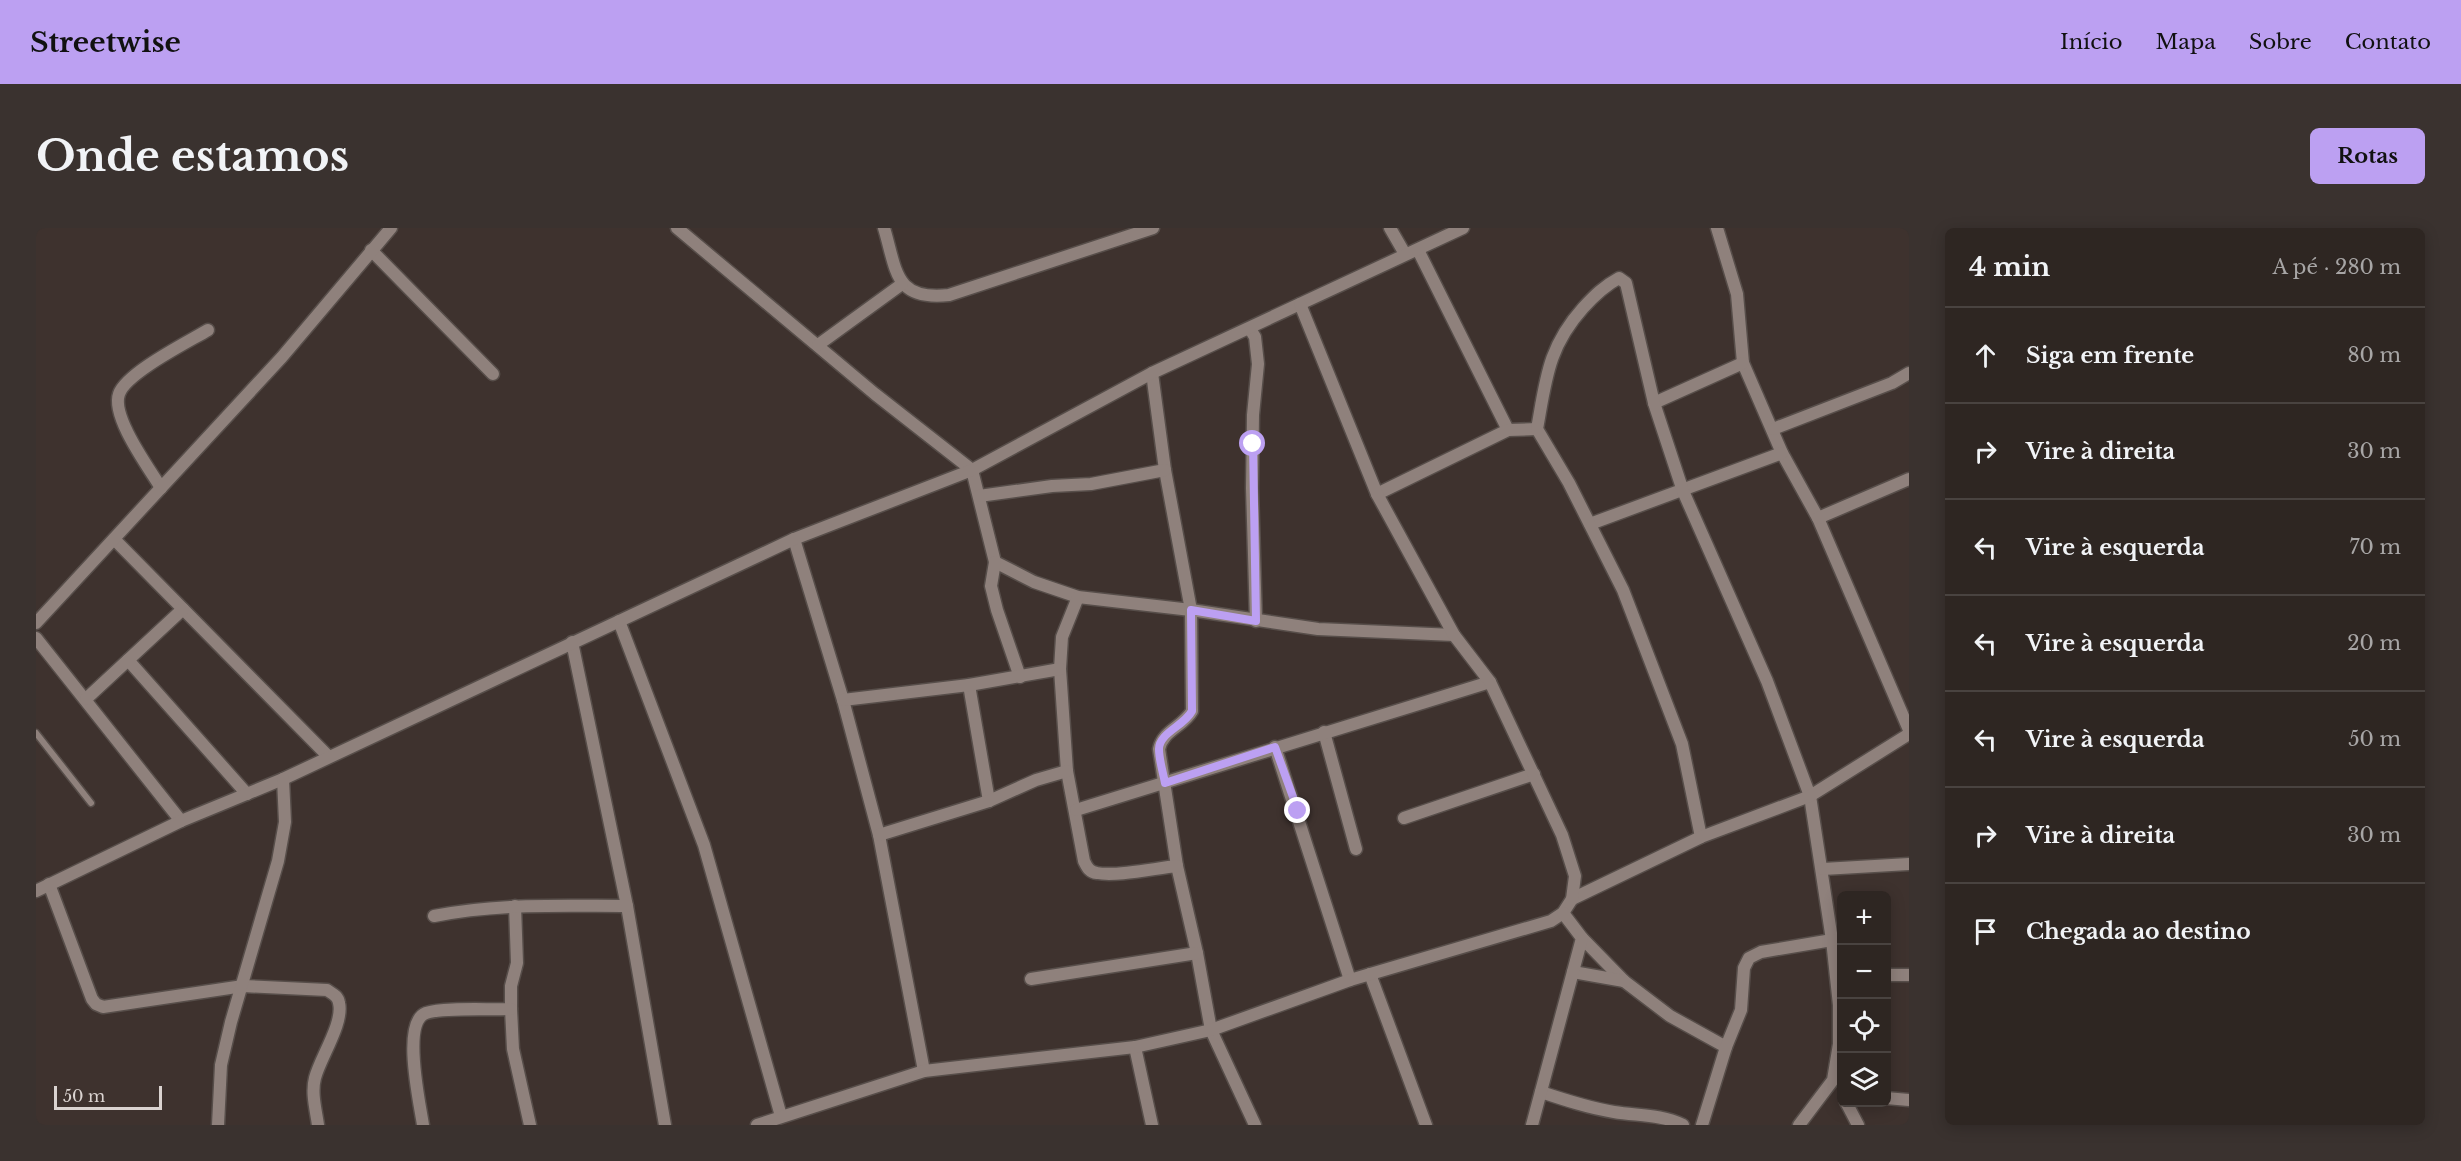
<!DOCTYPE html>
<html lang="pt">
<head>
<meta charset="utf-8">
<style>
  :root { --surface:#2e2622; --page:#3a322f; --text:#f1f3f6; --muted:#a7a5a5; --line:#494340; --accent:#bca0f2 }
  body { margin:0; font-family:"Libre Baskerville",serif; background:var(--page); color:var(--text) }
  .controls { position:absolute; right:18px; bottom:18px; display:grid; overflow:hidden; border-radius:9px; box-shadow:0 3px 15px #0003 }
  .controls button { width:54px; height:54px; display:grid; place-items:center; padding:0; border:0; border-bottom:2px solid var(--line); background:var(--surface); color:var(--text); font:30px sans-serif }
  .scale { position:absolute; left:18px; bottom:15px; width:108px; box-sizing:border-box; padding-left:6px; border:3px solid #dad3d0; border-top:0; font-size:16px; line-height:21px; white-space:nowrap; color:#dad3d0; -webkit-text-stroke:4px #3e322e; paint-order:stroke }
  .stop { position:absolute; width:18px; height:18px; margin:-14px; border:4px solid #bca0f2; border-radius:50%; background:#fff }
  .stop.end { background:#bca0f2; border-color:#fff; box-shadow:0 2px 6px #0008 }
  .list { margin:0; padding:0; list-style:none }
  h2 { display:flex; justify-content:space-between; align-items:center; height:78px; margin:0; padding:0 24px; font-size:26px }
  h2 small { font-size:20px; font-weight:400; color:var(--muted) }
  .list li { display:grid; grid-template-columns:39px 1fr auto; gap:18px; align-items:center; box-sizing:border-box; height:96px; padding:0 24px; border-top:2px solid var(--line) }
  .list b { display:block; font-size:22px; white-space:nowrap }
  .list em { font-size:20px; font-style:normal; color:var(--muted) }
  .icon { flex:none; width:33px; height:33px; fill:none; stroke:currentColor; stroke-width:2; stroke-linecap:round; stroke-linejoin:round }
  .map { position:relative; flex:none; width:1873px; height:897px; overflow:hidden; border-radius:9px }
  header { display:flex; align-items:center; gap:36px; box-sizing:border-box; height:84px; padding:0 30px; background:var(--accent); color:#111 }
  header strong { font-size:28px }
  nav { display:flex; gap:33px; margin-inline-start:auto; font-size:21px }
  .intro { display:flex; align-items:center; justify-content:space-between; box-sizing:border-box; height:144px; padding:0 36px }
  h1 { margin:0; font-size:42px }
  .button { padding:15px 27px; border-radius:9px; background:var(--accent); color:#111; font-size:21px; font-weight:700 }
  main { display:flex; gap:36px; padding:0 36px }
  aside { flex:1; background:var(--surface); border-radius:9px; box-shadow:0 3px 15px #0003 }
  .map>svg:first-child { display:block }
  .lines { fill:none; stroke-linecap:round; stroke-linejoin:round }
  .service-casing { stroke:#574e4a; stroke-width:9 }
  .minor-casing { stroke:#574e4a; stroke-width:15 }
  .service { stroke:#8f817c; stroke-width:6 }
  .minor { stroke:#8f817c; stroke-width:12 }
  .route { stroke:#bca0f2; stroke-width:8 }
</style>
</head>
<body>
<header>
<strong>Streetwise</strong>
<nav><a>Início</a><a>Mapa</a><a>Sobre</a><a>Contato</a></nav>
</header>
<div class="intro"><h1>Onde estamos</h1><a class="button">Rotas</a></div>
<main>
<div class="map">
<svg width="1873" height="897" viewBox="0 0 1873 897">
  <rect width="100%" height="100%" fill="#3e322e"/>
  <g class="lines">
    <defs>
      <path id="service" d="M0 505 55 575"/>
      <g id="minor">
        <path d="M641 0 839 166 936 242 959 334 998 354 1042 369 1155 382 1282 401 1418 407"/>
        <path d="M848 0C861 43 858 73 913 67L1117 0"/>
        <path d="M1354 0 1369 26"/>
        <path d="M1681 0 1701 66 1707 135 1746 225 1782 290 1873 502"/>
        <path d="M335 22 457 146"/>
        <path d="M1382 22 1472 202"/>
        <path d="M1214 101 1219 109 1222 136 1217 187 1216 260 1220 393"/>
        <path d="M782 117 866 56"/>
        <path d="M1116 145 1129 242 1155 382 1156 483C1147 499 1127 502 1123 521L1141 638 1161 725 1175 802 1219 897"/>
        <path d="M1618 175 1707 135"/>
        <path d="M1737 201 1856 155 1873 145"/>
        <path d="M125 260C113 240 75 189 83 166 90 145 152 114 172 102"/>
        <path d="M1341 266 1472 202 1501 201"/>
        <path d="M943 268 1016 258 1055 256 1129 242"/>
        <path d="M1782 290 1873 251"/>
        <path d="M1554 296 1746 225"/>
        <path d="M78 311 292 528"/>
        <path d="M758 311 807 472 843 607 888 843"/>
        <path d="M959 334 955 358 961 382 984 449"/>
        <path d="M1042 369 1026 409 1024 441 1031 543 1048 633C1051 639 1053 644 1061 645 1080 649 1120 640 1141 638"/>
        <path d="M583 393 668 617 745 888"/>
        <path d="M0 395 246 129 355 0"/>
        <path d="M0 410 145 593"/>
        <path d="M536 414 591 678 629 897"/>
        <path d="M92 432 211 566"/>
        <path d="M933 457 953 573"/>
        <path d="M50 471 147 381"/>
        <path d="M807 472 933 457 1024 441"/>
        <path d="M1288 504 1320 621"/>
        <path d="M1239 519 1314 752"/>
        <path d="M1040 582 1454 454"/>
        <path d="M1368 590 1498 546"/>
        <path d="M843 607 953 573 1000 552 1031 543"/>
        <path d="M1665 609 1646 516 1587 362 1533 255 1501 201C1510 151 1512 119 1547 80 1558 68 1568 58 1583 50L1590 55 1618 175 1647 263 1731 453 1774 568 1796 712 1803 777V816L1797 852 1763 897"/>
        <path d="M1787 641 1873 636"/>
        <path d="M13 656 56 771 60 776 67 779 207 758 291 762C297 766 302 768 303 775 308 795 284 830 279 850 275 865 280 882 282 897"/>
        <path d="M0 663 145 593 247 551 758 311 936 242 1116 145 1427 0"/>
        <path d="M1536 671 1665 609 1774 568 1873 506"/>
        <path d="M479 678 481 735 475 758V781L477 821 494 897"/>
        <path d="M398 688C462 675 526 678 591 678"/>
        <path d="M1546 710 1588 753 1634 788 1690 819"/>
        <path d="M1537 744 1588 753"/>
        <path d="M1334 746 1390 897"/>
        <path d="M1850 747H1873"/>
        <path d="M995 751 1161 725"/>
        <path d="M1099 819 1116 897"/>
        <path d="M1505 864C1529 872 1553 880 1578 884 1602 888 1624 886 1647 897"/>
        <path d="M1850 870 1873 872"/>
        <path d="M1810 874 1822 897"/>
        <path d="M182 897 185 837 195 794 242 633 249 594 247 551"/>
        <path d="M387 897C384 876 365 794 390 785 408 779 454 782 475 781"/>
        <path d="M721 897 888 843 1099 819 1175 802 1314 752 1515 693 1527 685 1536 671 1539 648 1526 607 1454 454 1418 407 1341 266 1264 76"/>
        <path d="M1496 897 1546 710 1527 685"/>
        <path d="M1666 897 1690 819 1705 782 1708 740 1713 730 1725 724 1796 712"/>
      </g>
    </defs>
    <use href="#service" class="service-casing"/>
    <use href="#minor" class="minor-casing"/>
    <use href="#service" class="service"/>
    <use href="#minor" class="minor"/>
  </g>
  <g class="lines">
    <path class="route" d="M1217 216 1220 393 1155 382 1156 483C1148 498 1123 505 1123 521 1123 532 1127 544 1129 555L1239 519 1262 583"/>
  </g>
</svg>
<div class="controls">
<button>+</button>
<button>−</button>
<button><svg class="icon" aria-label="locate" viewBox="0 0 24 24"><circle cx="12" cy="12" r="6"/><path d="M12 2v4M12 18v4M2 12h4M18 12h4"/></svg></button>
<button><svg class="icon" aria-label="layers" viewBox="0 0 24 24"><path d="M12 4l9 5-9 5-9-5zM3 14l9 5 9-5"/></svg></button>
</div>
<div class="scale">50 m</div>
<div class="stop" style="left:1217px;top:216px"></div>
<div class="stop end" style="left:1262px;top:583px"></div>
</div>
<aside>
<h2>4 min<small>A pé · 280 m</small></h2>
<ul class="list">
<li><svg class="icon" aria-label="ahead" viewBox="0 0 24 24"><path d="M12 20V5M6 11l6-6 6 6"/></svg><div><b>Siga em frente</b></div><em>80 m</em></li>
<li><svg class="icon" aria-label="right" viewBox="0 0 24 24"><path d="M7 20v-9h11M14 6l5 5-5 5"/></svg><div><b>Vire à direita</b></div><em>30 m</em></li>
<li><svg class="icon" aria-label="left" viewBox="0 0 24 24"><path d="M17 20v-9H6M10 6l-5 5 5 5"/></svg><div><b>Vire à esquerda</b></div><em>70 m</em></li>
<li><svg class="icon" aria-label="left" viewBox="0 0 24 24"><path d="M17 20v-9H6M10 6l-5 5 5 5"/></svg><div><b>Vire à esquerda</b></div><em>20 m</em></li>
<li><svg class="icon" aria-label="left" viewBox="0 0 24 24"><path d="M17 20v-9H6M10 6l-5 5 5 5"/></svg><div><b>Vire à esquerda</b></div><em>50 m</em></li>
<li><svg class="icon" aria-label="right" viewBox="0 0 24 24"><path d="M7 20v-9h11M14 6l5 5-5 5"/></svg><div><b>Vire à direita</b></div><em>30 m</em></li>
<li><svg class="icon" aria-label="arrive" viewBox="0 0 24 24"><path d="M6 21V4h12l-3 4 3 4H6"/></svg><div><b>Chegada ao destino</b></div></li>
</ul>
</aside>
</main>
</body>
</html>
